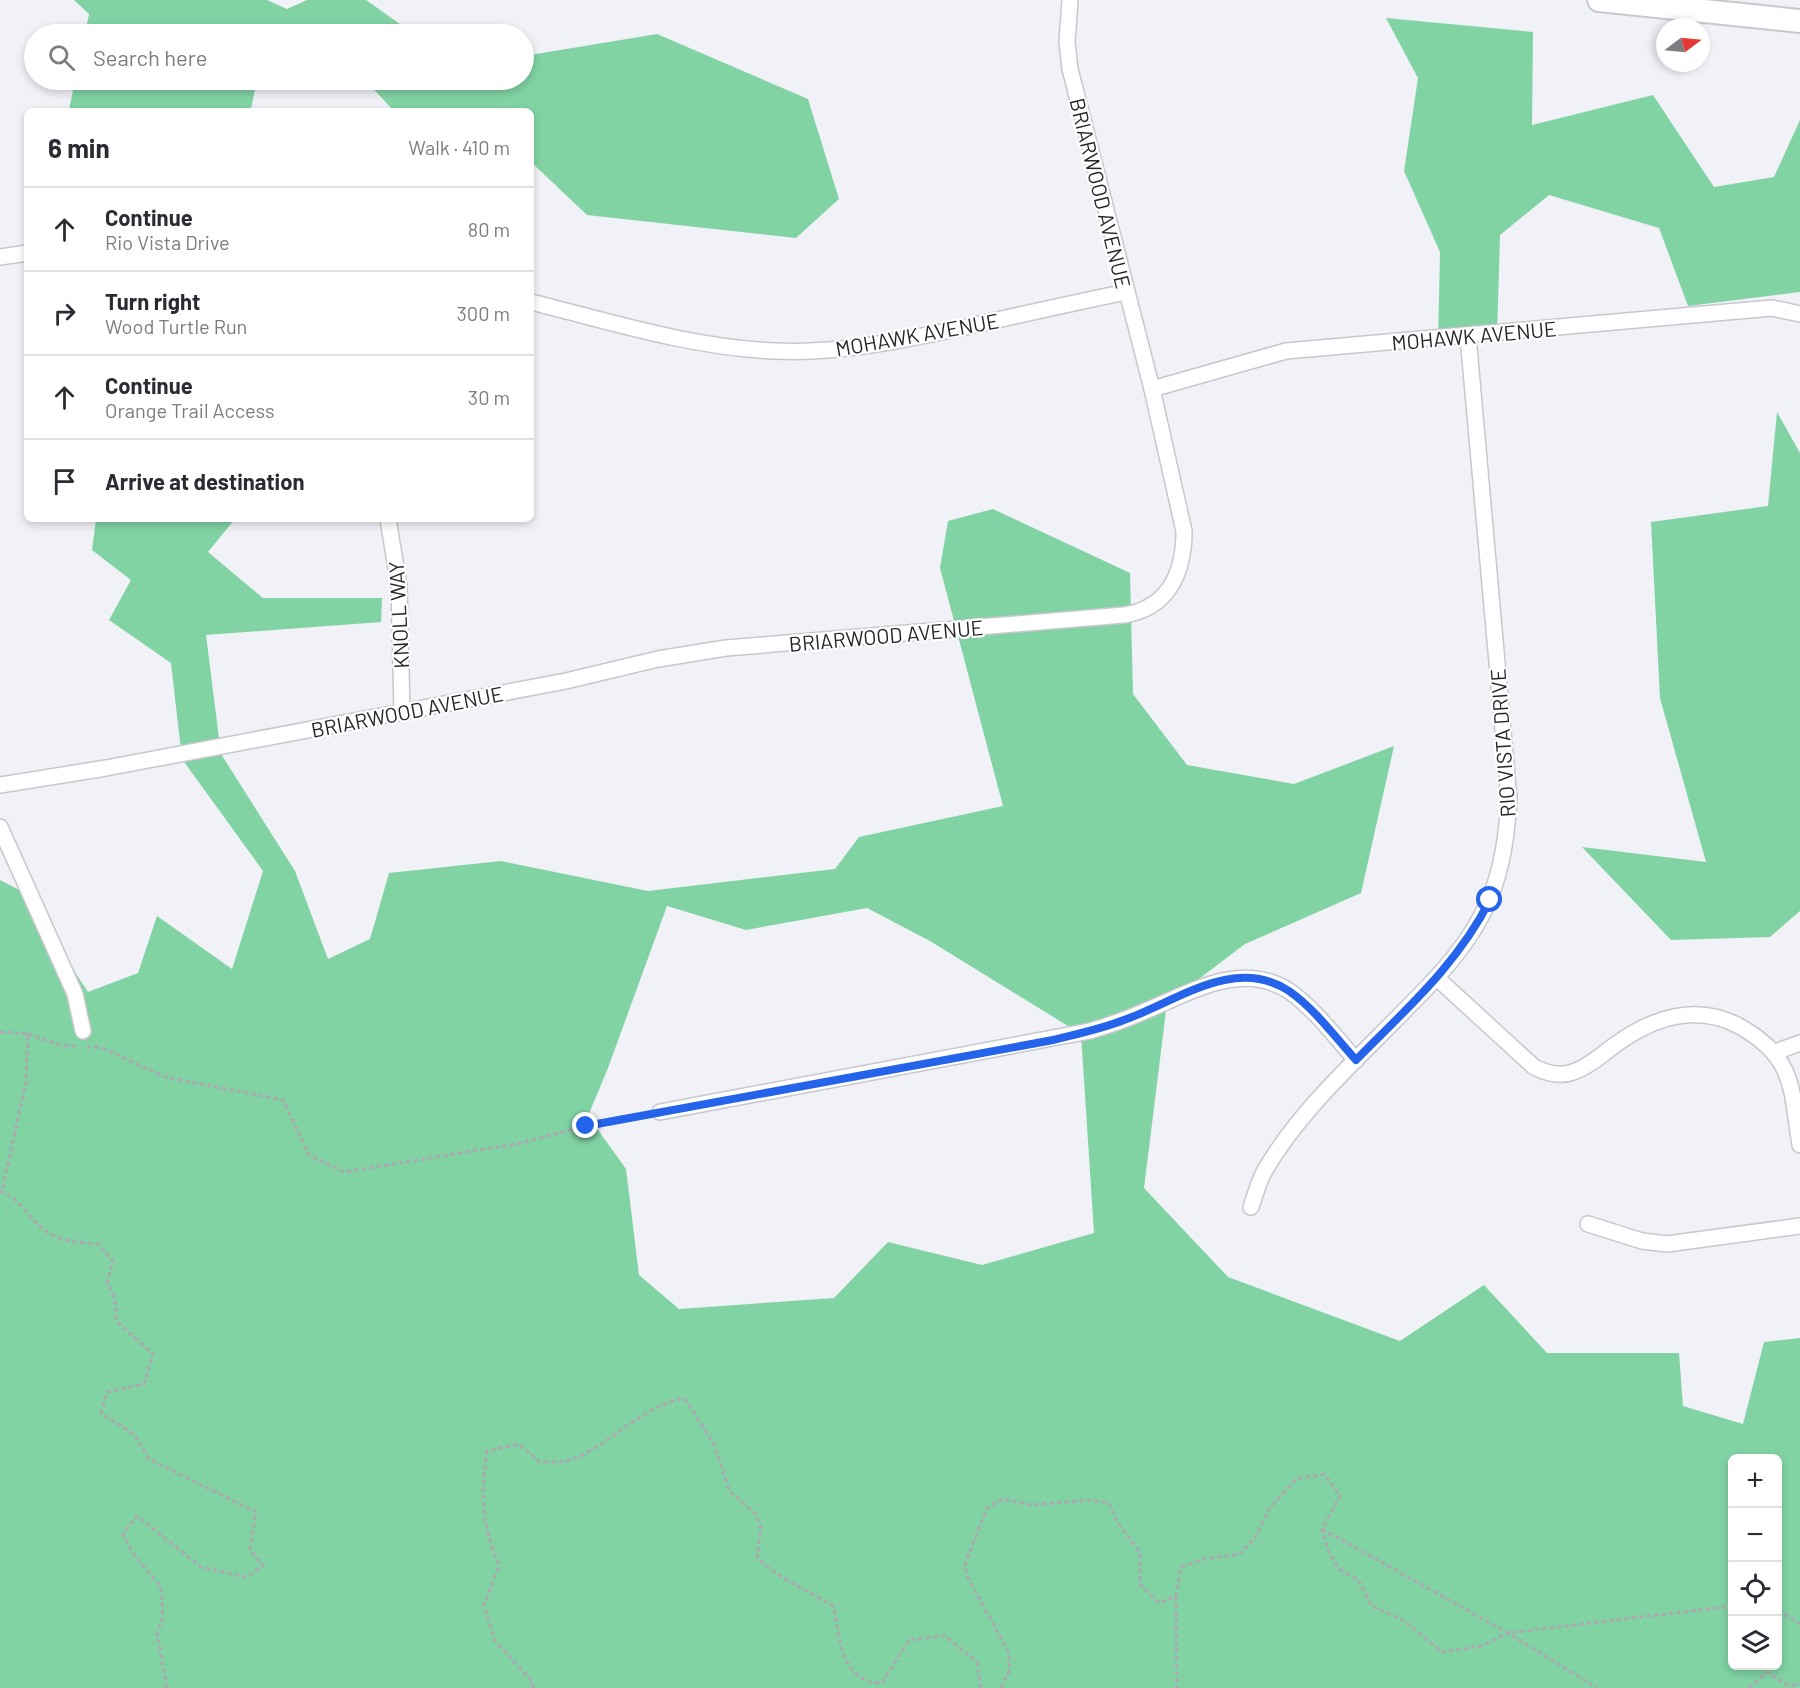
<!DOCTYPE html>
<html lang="en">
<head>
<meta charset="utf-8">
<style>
  :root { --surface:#fff; --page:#f7f7f7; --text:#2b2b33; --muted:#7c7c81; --line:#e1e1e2 }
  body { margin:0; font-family:Barlow,sans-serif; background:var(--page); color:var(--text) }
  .controls { position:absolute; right:18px; bottom:18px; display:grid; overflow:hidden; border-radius:9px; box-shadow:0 3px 9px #0003 }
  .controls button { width:54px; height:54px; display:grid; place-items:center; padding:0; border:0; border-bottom:2px solid var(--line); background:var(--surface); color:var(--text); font:30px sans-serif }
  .compass { position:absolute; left:1656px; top:18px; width:54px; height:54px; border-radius:50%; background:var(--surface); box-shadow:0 3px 9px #0003; rotate:74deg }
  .stop { position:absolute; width:18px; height:18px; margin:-14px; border:4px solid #2563eb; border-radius:50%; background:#fff }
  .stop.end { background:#2563eb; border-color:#fff; box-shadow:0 2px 6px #0008 }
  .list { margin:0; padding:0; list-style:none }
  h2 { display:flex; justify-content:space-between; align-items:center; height:78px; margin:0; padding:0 24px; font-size:26px }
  h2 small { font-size:20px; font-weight:400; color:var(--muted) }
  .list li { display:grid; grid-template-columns:39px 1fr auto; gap:18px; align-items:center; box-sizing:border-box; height:84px; padding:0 24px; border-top:2px solid var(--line) }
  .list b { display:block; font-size:22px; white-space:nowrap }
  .list p { margin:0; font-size:20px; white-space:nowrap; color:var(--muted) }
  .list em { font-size:20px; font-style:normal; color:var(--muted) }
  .icon { flex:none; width:33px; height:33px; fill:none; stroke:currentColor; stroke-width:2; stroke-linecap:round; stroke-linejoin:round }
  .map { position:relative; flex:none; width:1800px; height:1688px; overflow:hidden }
  .search { position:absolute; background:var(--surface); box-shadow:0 3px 9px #0003; left:24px; top:24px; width:510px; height:66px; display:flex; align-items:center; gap:15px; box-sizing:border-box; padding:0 21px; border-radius:33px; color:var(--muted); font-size:22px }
  .panel { position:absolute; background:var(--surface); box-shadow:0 3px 9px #0003; left:24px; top:108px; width:510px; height:414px; border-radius:9px }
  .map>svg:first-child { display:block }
  .forest { fill:#81d3a4; fill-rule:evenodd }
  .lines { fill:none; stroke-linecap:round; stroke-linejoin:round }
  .minor-casing { stroke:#c7c7ce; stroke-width:18 }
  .primary-casing { stroke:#c7c7ce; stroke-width:26 }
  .path { stroke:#aaaab0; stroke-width:3; stroke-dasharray:4.5 3; stroke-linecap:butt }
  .minor { stroke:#fff; stroke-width:15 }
  .primary { stroke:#fff; stroke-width:22 }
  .route { stroke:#2563eb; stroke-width:8 }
  .labels { text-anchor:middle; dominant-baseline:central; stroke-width:4.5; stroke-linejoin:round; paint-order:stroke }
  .street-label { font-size:21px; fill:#262628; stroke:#fff }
</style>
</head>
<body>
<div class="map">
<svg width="1800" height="1688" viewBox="0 0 1800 1688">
  <rect width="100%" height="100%" fill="#f1f1f8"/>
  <g class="forest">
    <path d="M74 0H267L287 9 307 0H366L414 34H85L89 14Z"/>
    <path d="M1386 18 1533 32 1532 125 1653 95 1714 187 1774 177 1800 120V292L1688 306 1659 228 1549 195 1500 235 1497 337 1438 343 1440 252 1404 171 1418 78Z"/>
    <path d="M657 34 808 99 839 199 796 238 587 215 531 162V111H394L365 80H524V56Z"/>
    <path d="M75 80H257L251 109 71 111 69 110Z"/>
    <path d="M1777 412 1800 453V911L1770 937 1671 940 1582 847 1706 862 1660 698 1651 522 1768 506Z"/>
    <path d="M993 509 1130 573 1133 694 1187 765 1294 784 1394 746 1361 893 1245 944 1167 1003 1144 1188 1228 1277 1400 1341 1484 1285 1547 1353H1679L1683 1406 1743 1424 1764 1342 1800 1338V1688H0V880L21 891 88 992 138 973 157 916 232 969 263 871 182 759 171 663 109 620 131 580 92 550 96 519H235L208 552 263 598H382L381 622 206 635 221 754 295 871 328 959 370 939 389 873 501 861 648 891 835 869 859 837 1003 806 940 568 948 521ZM667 906 746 930 867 908 930 941 1081 1034 1094 1233 982 1265 888 1242 834 1298 679 1309 639 1275 626 1169 588 1116 608 1068ZM1732 1458H1778V1666H1732Z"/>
  </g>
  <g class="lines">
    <defs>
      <g id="minor">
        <path d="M0 257 27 253"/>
        <path d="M531 302C612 322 693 348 776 351 841 354 903 340 966 327 1019 315 1073 303 1126 292"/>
        <path d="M1152 389 1286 351 1772 308 1800 314"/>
        <path d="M388 519 399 586 402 712"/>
        <path d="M0 785 106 768 566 681 658 659 726 648 1124 615C1169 608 1184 572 1184 531L1152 389 1070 69 1067 42 1070 0"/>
        <path d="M0 827 75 994 83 1031"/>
        <path d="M1437 978 1534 1067C1546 1073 1560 1077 1573 1072 1589 1067 1602 1054 1615 1045 1652 1018 1696 1003 1739 1026 1795 1057 1791 1088 1800 1145"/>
        <path d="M1775 1052 1800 1043"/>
        <path d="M660 1112 1090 1031C1110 1025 1130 1018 1150 1009 1193 991 1243 961 1289 991 1315 1009 1335 1037 1356 1060"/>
        <path d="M1251 1207C1255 1196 1258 1183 1264 1172 1300 1109 1360 1057 1410 1005 1442 973 1471 942 1489 900 1503 867 1507 833 1509 798L1468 336"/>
        <path d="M1588 1224 1642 1241 1667 1244 1800 1226"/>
      </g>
      <path id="primary" d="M1599 0 1800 21"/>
    </defs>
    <use href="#minor" class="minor-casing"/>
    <use href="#primary" class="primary-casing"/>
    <g class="path">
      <path d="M0 1032 28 1034 26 1082 2 1191"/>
      <path d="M28 1034 60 1045 77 1046"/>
      <path d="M87 1047H100L165 1077 283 1100 309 1155 344 1172 516 1144 621 1117 647 1114"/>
      <path d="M0 1191C19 1197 30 1220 46 1231 61 1242 80 1242 97 1244L113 1261 107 1282 115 1300 117 1322 153 1354 144 1384 107 1392 101 1413 135 1435 149 1459 256 1512 250 1550 263 1566 246 1577 201 1567 137 1516 123 1534 134 1555 161 1587 163 1618 157 1633 167 1688"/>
      <path d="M1322 1529 1508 1633 1732 1606"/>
      <path d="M1176 1596 1177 1688"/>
      <path d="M1778 1610 1800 1624"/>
      <path d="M533 1688 532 1681 495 1641 484 1605 499 1566C482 1522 480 1498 487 1451L519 1444 540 1462C550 1461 563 1463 573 1459 613 1443 640 1407 684 1398L715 1446 729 1490 756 1515 761 1528 757 1557C777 1579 809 1590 834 1607 839 1638 842 1684 882 1683L909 1640 945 1636 977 1662 981 1688"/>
      <path d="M1001 1688 1010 1669 1008 1651 967 1576 965 1564 987 1508 1002 1499 1033 1505 1088 1500 1109 1503 1116 1520 1140 1552V1584L1159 1603 1176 1596 1181 1567 1203 1559 1240 1554 1257 1535 1269 1509 1296 1479 1324 1474 1340 1496 1322 1529 1328 1551 1339 1569 1358 1580 1372 1606 1403 1620 1442 1652 1481 1646 1508 1633 1597 1688"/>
      <path d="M1749 1688 1767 1672 1789 1686 1800 1684"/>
    </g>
    <use href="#minor" class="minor"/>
    <use href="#primary" class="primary"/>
  </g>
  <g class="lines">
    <path class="route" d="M586 1126 1053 1040C1077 1034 1101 1029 1124 1020 1176 1002 1234 955 1289 991 1315 1009 1335 1037 1356 1060 1406 1009 1457 965 1490 900"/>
  </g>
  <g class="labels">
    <g class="street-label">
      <text transform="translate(1101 193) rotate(76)">BRIARWOOD AVENUE</text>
      <text transform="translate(917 334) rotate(-10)">MOHAWK AVENUE</text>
      <text transform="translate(1474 335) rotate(-5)">MOHAWK AVENUE</text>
      <text transform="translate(398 615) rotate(-93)">KNOLL WAY</text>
      <text transform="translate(886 635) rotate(-5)">BRIARWOOD AVENUE</text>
      <text transform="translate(407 711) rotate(-11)">BRIARWOOD AVENUE</text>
      <text transform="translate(1502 743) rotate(-94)">RIO VISTA DRIVE</text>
    </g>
  </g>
</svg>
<div class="controls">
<button>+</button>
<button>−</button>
<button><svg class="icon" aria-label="locate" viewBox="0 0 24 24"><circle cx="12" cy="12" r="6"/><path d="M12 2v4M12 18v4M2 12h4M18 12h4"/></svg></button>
<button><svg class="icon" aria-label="layers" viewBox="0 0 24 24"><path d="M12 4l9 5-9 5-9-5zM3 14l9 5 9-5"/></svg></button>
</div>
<svg class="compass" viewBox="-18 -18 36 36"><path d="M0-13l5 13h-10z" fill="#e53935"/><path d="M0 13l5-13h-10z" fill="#7c7c81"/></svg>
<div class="stop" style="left:1490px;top:900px"></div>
<div class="stop end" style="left:586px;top:1126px"></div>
<div class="search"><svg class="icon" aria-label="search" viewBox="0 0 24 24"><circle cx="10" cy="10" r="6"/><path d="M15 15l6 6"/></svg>Search here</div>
<section class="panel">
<h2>6 min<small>Walk · 410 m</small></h2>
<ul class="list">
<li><svg class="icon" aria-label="ahead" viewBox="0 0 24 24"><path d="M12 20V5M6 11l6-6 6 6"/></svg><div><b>Continue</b><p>Rio Vista Drive</p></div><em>80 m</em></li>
<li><svg class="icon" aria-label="right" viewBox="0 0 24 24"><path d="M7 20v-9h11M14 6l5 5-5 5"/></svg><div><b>Turn right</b><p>Wood Turtle Run</p></div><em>300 m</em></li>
<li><svg class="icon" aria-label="ahead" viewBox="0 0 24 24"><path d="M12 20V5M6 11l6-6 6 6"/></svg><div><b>Continue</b><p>Orange Trail Access</p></div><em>30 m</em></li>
<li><svg class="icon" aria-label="arrive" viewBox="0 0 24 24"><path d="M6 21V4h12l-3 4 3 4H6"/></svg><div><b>Arrive at destination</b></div></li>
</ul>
</section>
</div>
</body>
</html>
